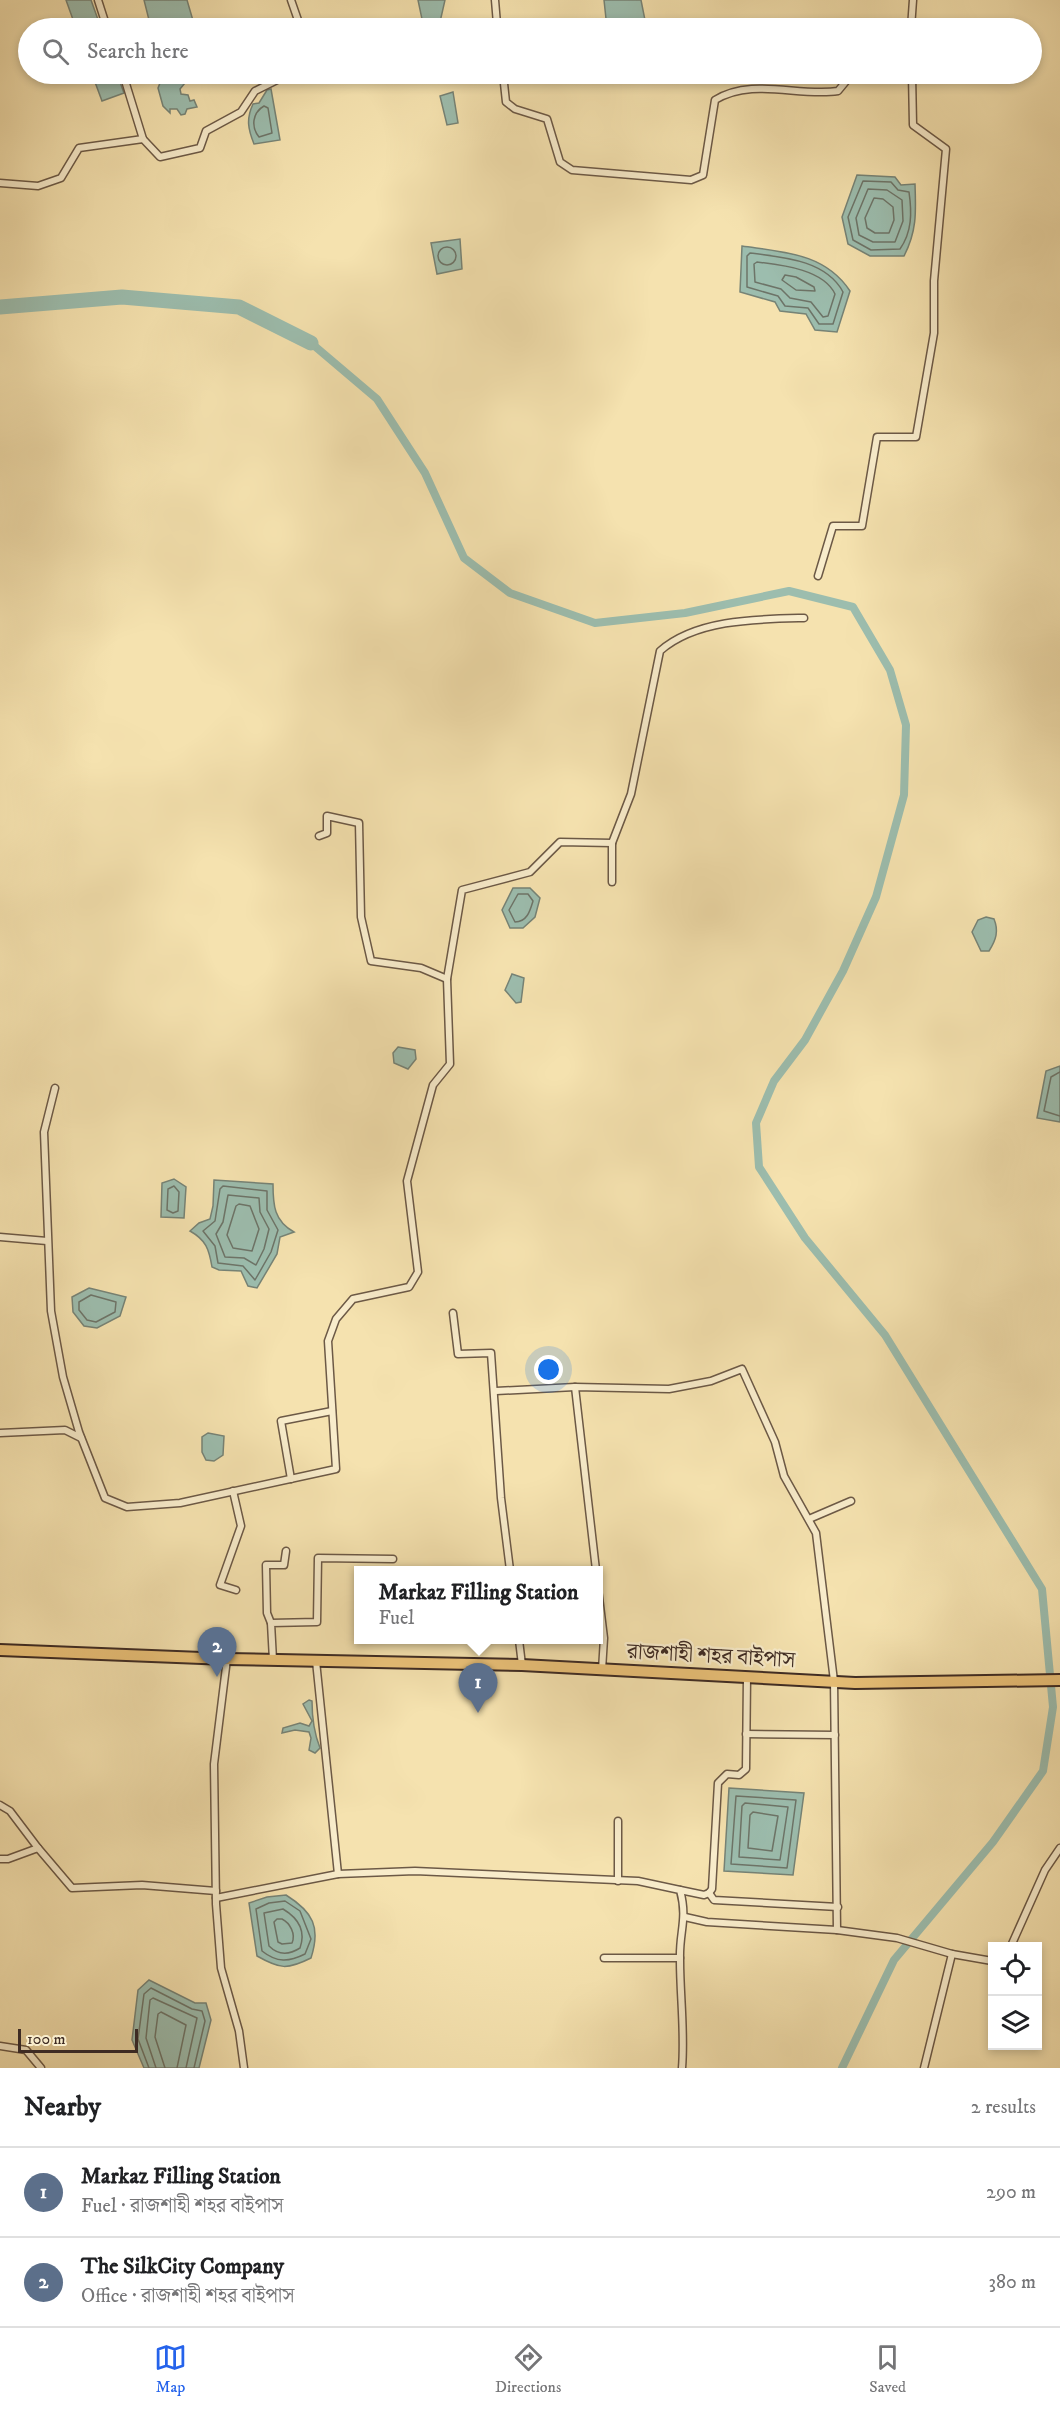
<!DOCTYPE html>
<html lang="en">
<head>
<meta charset="utf-8">
<style>
  :root { --surface:#fff; --page:#f2f2f2; --text:#202124; --muted:#757577; --line:#e0e0e0; --accent:#2563eb }
  body { margin:0; font-family:"IM FELL DW Pica","Noto Serif Bengali",serif; background:var(--page); color:var(--text) }
  .controls { position:absolute; right:18px; bottom:18px; display:grid; overflow:hidden; border-radius:0px; box-shadow:0 3px 9px #0003 }
  .controls button { width:54px; height:54px; display:grid; place-items:center; padding:0; border:0; border-bottom:2px solid var(--line); background:var(--surface); color:var(--text); font:30px sans-serif }
  .scale { position:absolute; left:18px; bottom:15px; width:120px; box-sizing:border-box; padding-left:6px; border:3px solid #3e2b23; border-top:0; font-size:16px; line-height:21px; white-space:nowrap; color:#3e2b23; -webkit-text-stroke:4px #f8eccb; paint-order:stroke }
  .you { position:absolute; left:549px; top:1370px; width:21px; height:21px; margin:-15px; border:4px solid #fff; border-radius:50%; background:#1a73e8; box-shadow:0 0 0 9px #1a73e833 }
  .badge { display:grid; place-items:center; width:39px; height:39px; border-radius:50%; background:var(--accent); color:#fff; font-size:20px; font-weight:700 }
  .pin { position:absolute; translate:-50% -50px; filter:drop-shadow(0 2px 3px #0008) }
  .pin::after { content:''; position:absolute; top:32px; width:21px; height:18px; background:inherit; clip-path:polygon(0 0,100% 0,50% 100%) }
  .popup { position:absolute; left:354px; top:1566px; width:249px; height:78px; box-sizing:border-box; display:grid; place-content:center; border-radius:0px; background:var(--surface); filter:drop-shadow(0 2px 4px #0005); font-size:20px; white-space:nowrap; color:var(--muted) }
  .popup b { font-size:22px; color:var(--text) }
  .popup::after { content:''; position:absolute; left:50%; top:100%; margin-left:-12px; border:12px solid transparent; border-top-color:var(--surface) }
  .list { margin:0; padding:0; list-style:none }
  h2 { display:flex; justify-content:space-between; align-items:center; height:78px; margin:0; padding:0 24px; font-size:26px }
  h2 small { font-size:20px; font-weight:400; color:var(--muted) }
  .list li { display:grid; grid-template-columns:39px 1fr auto; gap:18px; align-items:center; box-sizing:border-box; height:90px; padding:0 24px; border-top:2px solid var(--line) }
  .list b { display:block; font-size:22px; white-space:nowrap }
  .list p { margin:0; font-size:20px; white-space:nowrap; color:var(--muted) }
  .list em { font-size:20px; font-style:normal; color:var(--muted) }
  .icon { flex:none; width:33px; height:33px; fill:none; stroke:currentColor; stroke-width:2; stroke-linecap:round; stroke-linejoin:round }
  .map { position:relative; flex:none; width:1060px; height:2068px; overflow:hidden }
  .search { position:absolute; background:var(--surface); box-shadow:0 3px 9px #0003; left:18px; right:18px; top:18px; height:66px; display:flex; align-items:center; gap:15px; box-sizing:border-box; padding:0 21px; border-radius:33px; color:var(--muted); font-size:22px }
  .sheet { height:258px; background:var(--surface) }
  nav { display:flex; justify-content:space-around; align-items:center; box-sizing:border-box; height:84px; border-top:2px solid var(--line); background:var(--surface); font-size:16px; color:var(--muted) }
  nav a { display:grid; justify-items:center; gap:3px }
  nav .on { color:var(--accent) }
  .map>svg:first-child { display:block }
  .water { fill:#9cbdae; stroke:#768376; stroke-width:1.5 }
  .lines { fill:none; stroke-linecap:round; stroke-linejoin:round }
  .shore { stroke:#6d7468; stroke-width:1.5 }
  .canal { stroke:#9cbdae; stroke-width:8 }
  .river { stroke:#9cbdae; stroke-width:15 }
  .street-casing { stroke:#6c5946; stroke-width:9 }
  .highway-casing { stroke:#3e2b23; stroke-width:14 }
  .street { stroke:#f8eccb; stroke-width:6 }
  .highway { stroke:#eac178; stroke-width:10 }
  .labels { text-anchor:middle; dominant-baseline:central; stroke-width:4.5; stroke-linejoin:round; paint-order:stroke }
  .street-label { font-size:22px; fill:#3e2b23; stroke:#f8eccb }
</style>
</head>
<body>
<div class="map">
<svg width="1060" height="2068" viewBox="0 0 1060 2068">
  <rect width="100%" height="100%" fill="#f5e2af"/>
  <filter id="stains"><feTurbulence type="fractalNoise" baseFrequency=".00333" numOctaves="4"/><feColorMatrix values="0 0 0 0 .2 0 0 0 0 .09 0 0 0 0 .02 0 0 0 .5 -.17"/></filter>
  <radialGradient id="worn" r=".72"><stop offset=".6" stop-color="#630" stop-opacity="0"/><stop offset="1" stop-color="#630" stop-opacity=".3"/></radialGradient>
  <g class="water">
    <path d="M66 0H91L101 28H76Z"/>
    <path d="M144 0H187L194 24 189 28H151Z"/>
    <path d="M418 0H445L440 22 423 24Z"/>
    <path d="M604 0H641L646 25 607 28Z"/>
    <path d="M92 74H117L124 93 102 101Z"/>
    <path d="M174 74 181 82 185 83 180 89 181 94 188 95 190 101 194 100 197 107 187 109 185 114 181 115 177 109H170V113L163 106 158 88 162 78 171 77Z"/>
    <path d="M271 89 280 140 254 144C248 129 246 119 253 104L259 103 267 90Z"/>
    <path d="M453 92 458 123 447 125 440 96Z"/>
    <path d="M857 175 895 177 901 185 915 184C916 212 917 231 904 256H870L848 244 842 217Z"/>
    <path d="M460 239 462 269 437 274 431 243Z"/>
    <path d="M742 246C783 252 825 253 850 291L837 332 815 330 806 314 780 311 775 302 740 292Z"/>
    <path d="M513 888H530L540 898 535 917 523 928H510L502 910Z"/>
    <path d="M986 917 994 919C999 931 996 940 989 951H981L972 932 978 920Z"/>
    <path d="M512 974 524 978 521 1002 516 1003 505 990Z"/>
    <path d="M398 1047 415 1050 416 1059 408 1069 394 1063 393 1053Z"/>
    <path d="M1060 1066V1122L1037 1118 1046 1071Z"/>
    <path d="M174 1179 186 1187 184 1218 161 1217 162 1183Z"/>
    <path d="M214 1180 273 1184C273 1205 274 1221 294 1232L280 1237 277 1254 257 1288 248 1286 241 1271 219 1270 212 1267C209 1249 206 1240 190 1231L199 1223 210 1219 213 1206Z"/>
    <path d="M89 1288 126 1297 120 1316 97 1328 84 1326 73 1312 72 1297Z"/>
    <path d="M208 1433 224 1436 223 1455 214 1461 206 1460 202 1452V1437Z"/>
    <path d="M309 1700 312 1701C312 1717 314 1733 320 1748L315 1753 309 1750 311 1738 309 1732 295 1730 282 1733 283 1728 300 1723 309 1726 312 1721 303 1704Z"/>
    <path d="M729 1788 804 1793 793 1875 724 1871Z"/>
    <path d="M286 1895C313 1912 321 1927 311 1958 287 1970 280 1969 257 1956L249 1903 267 1897Z"/>
    <path d="M149 1980 195 2003H206L211 2020 199 2068H144L132 2040 138 1990Z"/>
  </g>
  <g class="lines">
    <g class="shore">
      <path d="M264 106 268 108 272 133 259 137C251 127 252 113 264 106Z"/>
      <path d="M863 181 891 182 898 190 909 192C912 213 912 232 900 249L871 250 853 240 848 217Z"/>
      <path d="M868 189 887 190 902 200 903 221 895 242H873L859 235 856 218Z"/>
      <path d="M874 198 883 199 893 207 894 220 889 233H875L867 228 865 218Z"/>
      <circle cx="447" cy="256" r="9"/>
      <path d="M750 253C782 257 826 260 843 292L833 324H819L808 308 785 306 778 296 747 287V256Z"/>
      <path d="M757 262C781 265 823 269 835 294L828 316 823 317 811 302 790 298 781 289 755 282 754 264Z"/>
      <path d="M785 275 796 277 814 287 815 291 796 290 782 280Z"/>
      <path d="M518 894H528L533 901C530 911 527 922 515 922L509 910Z"/>
      <path d="M1060 1072 1051 1077 1044 1111 1060 1116"/>
      <path d="M174 1186 179 1192 178 1211 173 1213 167 1210 168 1189Z"/>
      <path d="M223 1186 267 1191V1210L278 1230 271 1252 255 1280 243 1266 218 1263 215 1246 203 1231 215 1221 220 1189Z"/>
      <path d="M228 1195 259 1198 260 1212 269 1229 264 1249 256 1265 244 1258 225 1257 216 1234 223 1222Z"/>
      <path d="M239 1204 250 1206 259 1229 252 1251 233 1248 227 1235 236 1206Z"/>
      <path d="M91 1295 116 1302 115 1312 96 1322 87 1320 79 1310V1302Z"/>
      <path d="M736 1796 796 1800 787 1868 731 1864Z"/>
      <path d="M745 1803 788 1807 780 1860 739 1857 742 1806Z"/>
      <path d="M753 1812 778 1816 772 1851 748 1848 750 1815Z"/>
      <path d="M285 1901 300 1911 311 1939 305 1954C289 1962 277 1963 262 1951L256 1909 269 1903Z"/>
      <path d="M283 1909C298 1918 306 1931 300 1948 289 1955 278 1955 269 1946L264 1913Z"/>
      <path d="M277 1919H282C290 1923 296 1934 292 1943L282 1944 278 1942 274 1922Z"/>
      <path d="M149 2068 138 2039 144 1994 151 1988 192 2009 202 2011 205 2021 194 2068"/>
      <path d="M156 2068 146 2038 150 2000 153 1998 197 2018 186 2068"/>
      <path d="M165 2068 155 2037 158 2014 161 2012 186 2025 177 2068"/>
    </g>
    <path class="canal" d="M311 343 377 399 425 473 464 558 510 593 595 623 685 613 789 591 853 607 890 670 906 725 904 795 876 897 843 971 805 1040 774 1081 756 1123 759 1167 805 1238 885 1335 1042 1589 1053 1707 1043 1771 993 1842 894 1960 842 2068"/>
    <path class="river" d="M0 307 122 297 239 307 311 343"/>
    <defs>
      <g id="street">
        <path d="M98 0 107 28"/>
        <path d="M291 0 299 23 304 28"/>
        <path d="M445 28C459 26 487 31 497 24L495 0"/>
        <path d="M911 28 913 0"/>
        <path d="M123 74 143 139"/>
        <path d="M503 74 506 102 515 109 547 119 560 162 572 170 691 180 703 175 715 100C752 77 798 97 838 91L852 74"/>
        <path d="M0 183 38 186 61 178 79 148 143 139 160 157 200 148 206 131 241 112 255 91 289 74"/>
        <path d="M818 576 833 526H862L877 437H916L934 333V281L946 149 913 125 912 74"/>
        <path d="M319 836 327 833V816L359 823 361 917 371 961 421 968 447 979"/>
        <path d="M612 882V843"/>
        <path d="M55 1088 44 1132 51 1311 63 1377 79 1432 105 1498 127 1507 180 1503 336 1469 328 1341 336 1319 353 1299 409 1287 418 1272 407 1181 433 1085 450 1064 447 979 462 890 530 872 560 842 612 843 631 794 660 651C696 619 758 619 804 618"/>
        <path d="M0 1237 47 1241"/>
        <path d="M453 1313 458 1354 491 1353 501 1498 510 1570"/>
        <path d="M496 1391 575 1387"/>
        <path d="M0 1433 65 1430 81 1438"/>
        <path d="M291 1479 281 1421 332 1411"/>
        <path d="M233 1491 241 1526 220 1585 236 1590"/>
        <path d="M809 1519 851 1501"/>
        <path d="M596 1570 575 1387 669 1389 711 1381 742 1369 775 1442 784 1476 816 1533 834 1681 837 1930 707 1922 685 1917"/>
        <path d="M598 1589 604 1638 602 1670"/>
        <path d="M271 1623 267 1613 266 1565H284L286 1551"/>
        <path d="M519 1640 522 1665"/>
        <path d="M227 1659 214 1764 216 1904 221 1968 239 2031 244 2068"/>
        <path d="M273 1660 271 1623 317 1622 318 1558 393 1559"/>
        <path d="M316 1661 338 1874"/>
        <path d="M746 1734 835 1735"/>
        <path d="M0 1805 10 1811 38 1848"/>
        <path d="M618 1821V1881"/>
        <path d="M0 1859H8L38 1848 72 1888 142 1885 216 1891"/>
        <path d="M680 1890 704 1895 709 1893"/>
        <path d="M709 1893 712 1889 718 1783 727 1774 739 1775 746 1769 747 1677"/>
        <path d="M709 1893 714 1900 838 1907"/>
        <path d="M216 1898 338 1874 415 1871 638 1881 680 1890C688 1920 679 1931 680 1960 680 1996 685 2032 682 2068"/>
        <path d="M837 1930 897 1938 952 1954"/>
        <path d="M1011 1946 1045 1870 1060 1848"/>
        <path d="M604 1958H680"/>
        <path d="M0 2046 26 2050 41 2068"/>
        <path d="M924 2068 952 1954 992 1961"/>
      </g>
      <path id="highway" d="M0 1650 227 1659 522 1665 855 1683 1060 1680"/>
    </defs>
    <use href="#street" class="street-casing"/>
    <use href="#highway" class="highway-casing"/>
    <use href="#street" class="street"/>
    <use href="#highway" class="highway"/>
  </g>
  <g class="labels">
    <g class="street-label">
      <text transform="translate(711 1656) rotate(3)">রাজশাহী শহর বাইপাস</text>
    </g>
  </g>
  <rect width="100%" height="100%" filter="url(#stains)"/>
  <rect width="100%" height="100%" fill="url(#worn)"/>
</svg>
<div class="controls">
<button><svg class="icon" aria-label="locate" viewBox="0 0 24 24"><circle cx="12" cy="12" r="6"/><path d="M12 2v4M12 18v4M2 12h4M18 12h4"/></svg></button>
<button><svg class="icon" aria-label="layers" viewBox="0 0 24 24"><path d="M12 4l9 5-9 5-9-5zM3 14l9 5 9-5"/></svg></button>
</div>
<div class="scale">100 m</div>
<div class="you"></div>
<div class="pin badge" style="left:478px;top:1713px;background:#5c6f8a">1</div>
<div class="popup"><b>Markaz Filling Station</b>Fuel</div>
<div class="pin badge" style="left:217px;top:1677px;background:#5c6f8a">2</div>
<div class="search"><svg class="icon" aria-label="search" viewBox="0 0 24 24"><circle cx="10" cy="10" r="6"/><path d="M15 15l6 6"/></svg>Search here</div>
</div>
<section class="sheet">
<h2>Nearby<small>2 results</small></h2>
<ul class="list">
<li><span class="badge" style="background:#5c6f8a">1</span><div><b>Markaz Filling Station</b><p>Fuel · রাজশাহী শহর বাইপাস</p></div><em>290 m</em></li>
<li><span class="badge" style="background:#5c6f8a">2</span><div><b>The SilkCity Company</b><p>Office · রাজশাহী শহর বাইপাস</p></div><em>380 m</em></li>
</ul>
</section>
<nav>
<a class="on"><svg class="icon" aria-label="map" viewBox="0 0 24 24"><path d="M3 6l6-2 6 2 6-2v14l-6 2-6-2-6 2zM9 4v14M15 6v14"/></svg>Map</a>
<a><svg class="icon" aria-label="directions" viewBox="0 0 24 24"><path d="M12 3l9 9-9 9-9-9zM9 14v-3h6M13 9l2 2-2 2"/></svg>Directions</a>
<a><svg class="icon" aria-label="saved" viewBox="0 0 24 24"><path d="M7 4h10v16l-5-4-5 4z"/></svg>Saved</a>
</nav>
</body>
</html>
